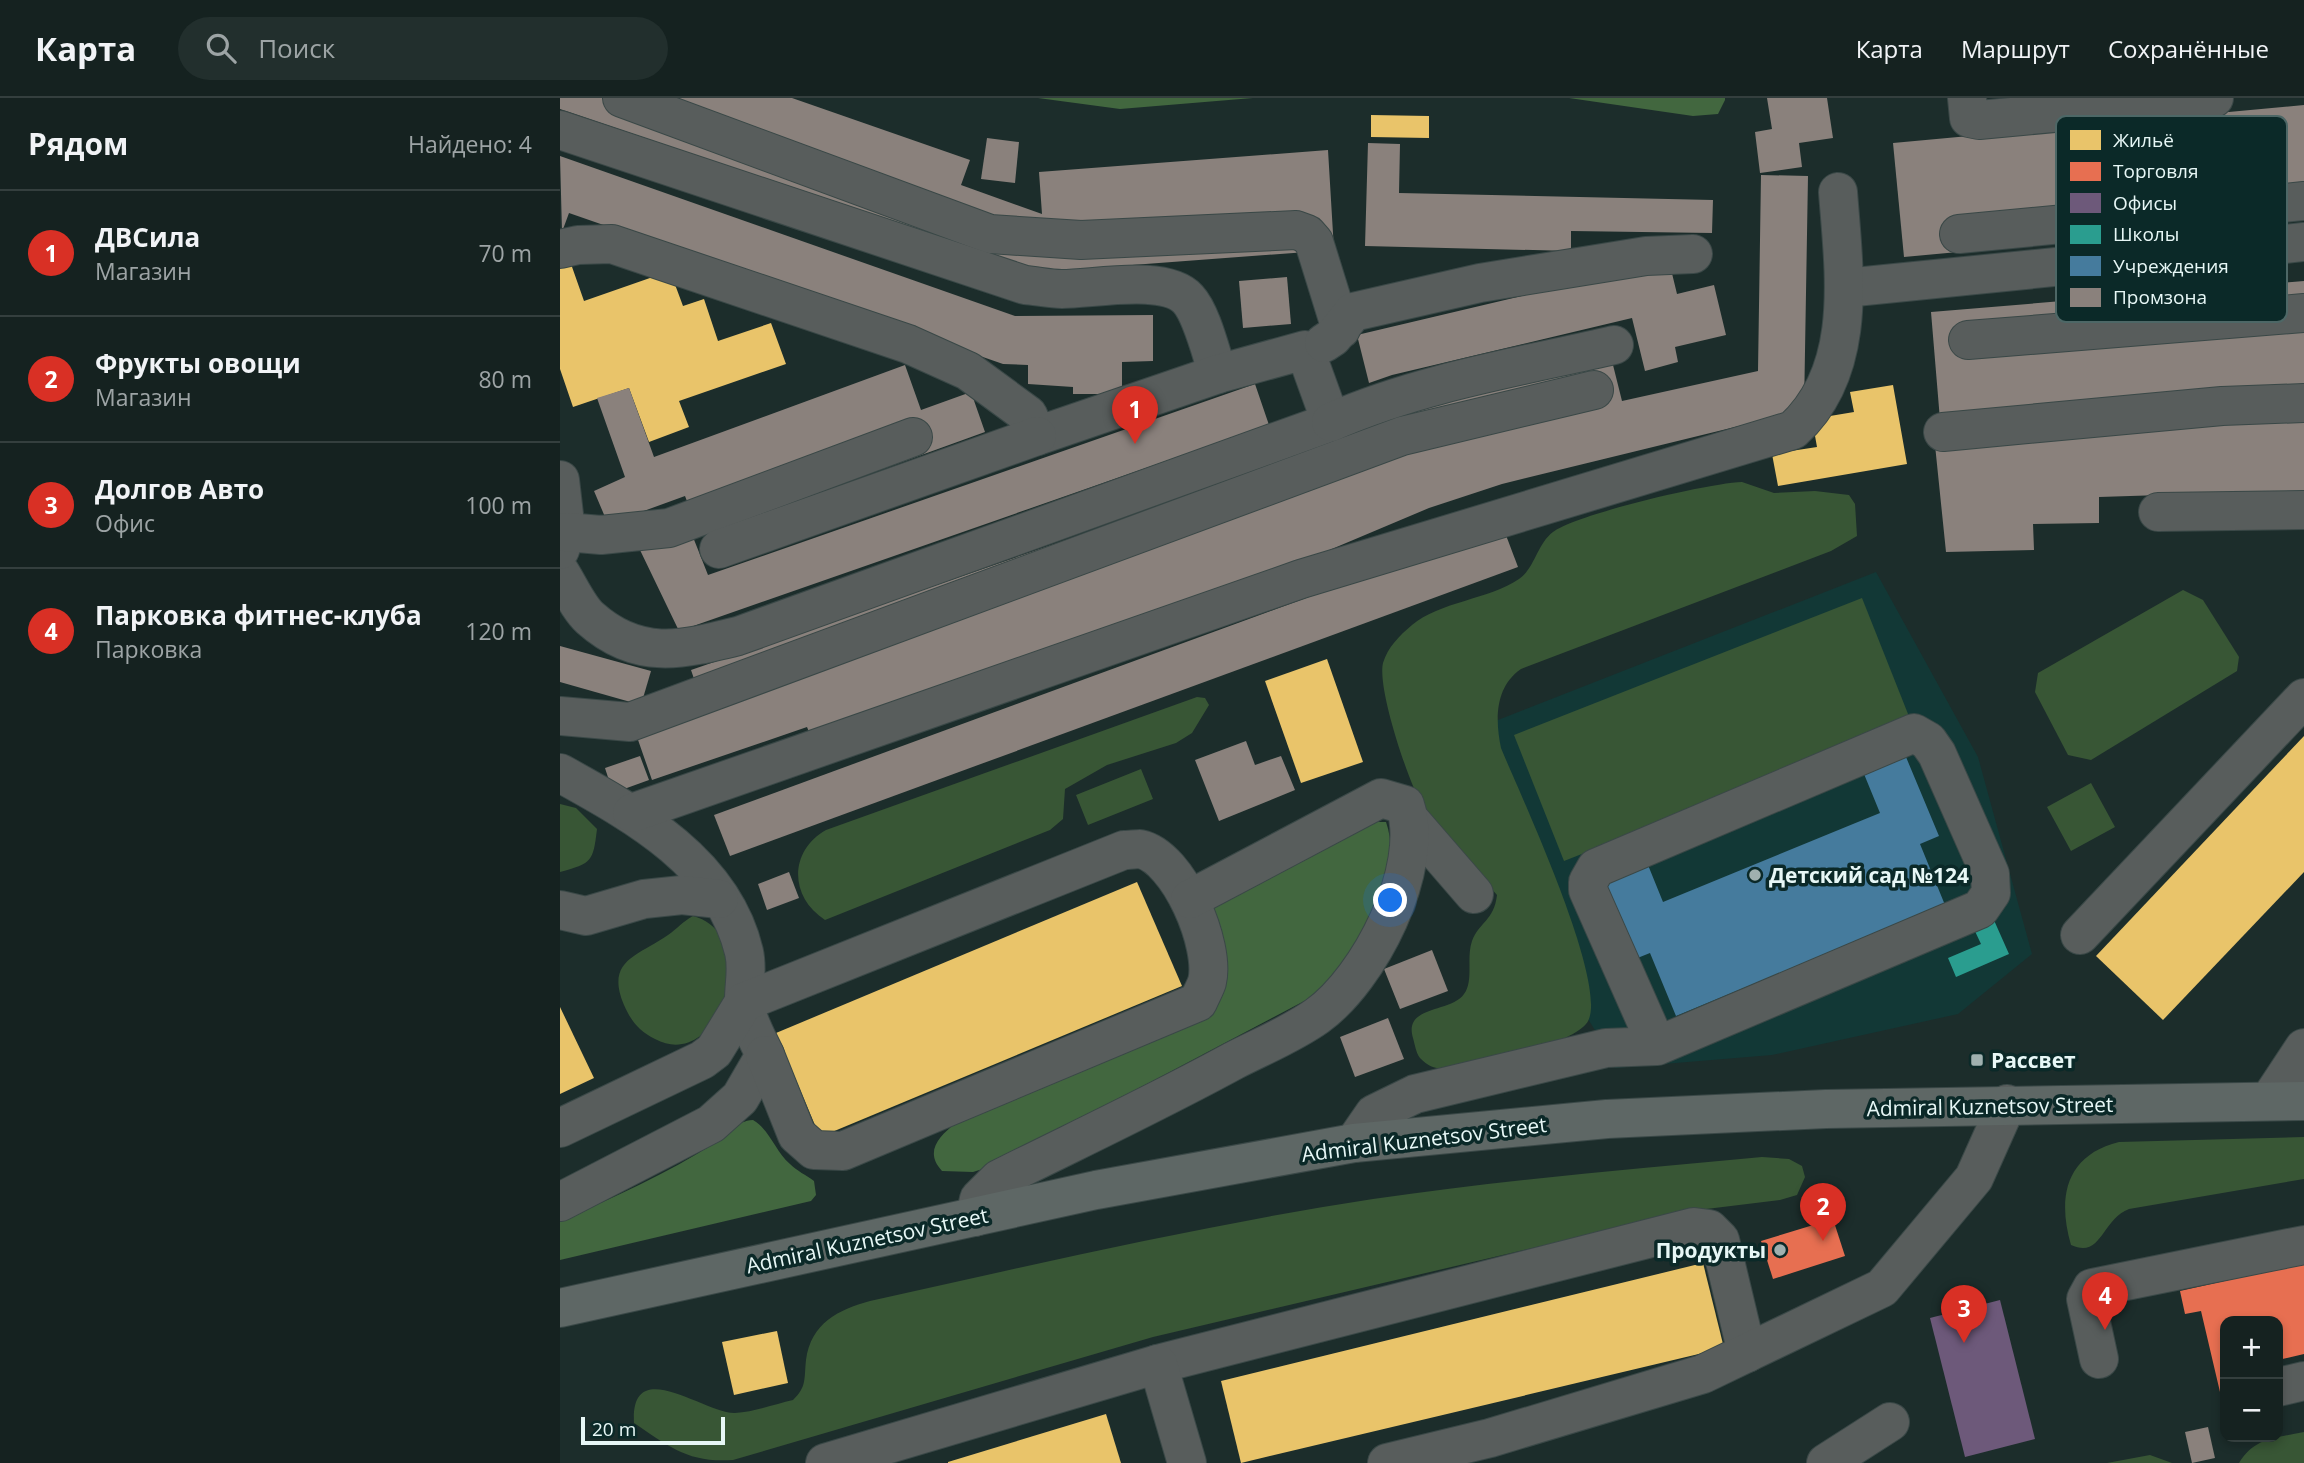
<!DOCTYPE html>
<html lang="ru">
<head>
<meta charset="utf-8">
<style>
  :root { --surface:#152220; --page:#222f2d; --text:#f1f3f6; --muted:#9da4a5; --line:#343f3e; --accent:#d93025 }
  body { margin:0; font-family:"Open Sans",sans-serif; background:var(--page); color:var(--text) }
  .controls { position:absolute; right:21px; bottom:21px; display:grid; overflow:hidden; border-radius:14px; box-shadow:0 4px 10px #0003 }
  .controls button { width:63px; height:63px; display:grid; place-items:center; padding:0; border:0; border-bottom:2px solid var(--line); background:var(--surface); color:var(--text); font:35px sans-serif }
  .scale { position:absolute; left:21px; bottom:18px; width:144px; box-sizing:border-box; padding-left:7px; border:4px solid #e7f7f6; border-top:0; font-size:19px; line-height:24px; white-space:nowrap; color:#e7f7f6; -webkit-text-stroke:5px #0b2928; paint-order:stroke }
  .you { position:absolute; left:831px; top:803px; width:24px; height:24px; margin:-18px; border:5px solid #fff; border-radius:50%; background:#1a73e8; box-shadow:0 0 0 10px #1a73e833 }
  .badge { display:grid; place-items:center; width:46px; height:46px; border-radius:50%; background:var(--accent); color:#fff; font-size:23px; font-weight:700 }
  .pin { position:absolute; translate:-50% -58px; filter:drop-shadow(0 2px 4px #0008) }
  .pin::after { content:''; position:absolute; top:37px; width:24px; height:21px; background:inherit; clip-path:polygon(0 0,100% 0,50% 100%) }
  .list { margin:0; padding:0; list-style:none }
  h2 { display:flex; justify-content:space-between; align-items:center; height:91px; margin:0; padding:0 28px; font-size:30px }
  h2 small { font-size:23px; font-weight:400; color:var(--muted) }
  .list li { display:grid; grid-template-columns:46px 1fr auto; gap:21px; align-items:center; box-sizing:border-box; height:126px; padding:0 28px; border-top:2px solid var(--line) }
  .list b { display:block; font-size:26px; white-space:nowrap }
  .list p { margin:0; font-size:23px; white-space:nowrap; color:var(--muted) }
  .list em { font-size:23px; font-style:normal; color:var(--muted) }
  .icon { flex:none; width:38px; height:38px; fill:none; stroke:currentColor; stroke-width:2; stroke-linecap:round; stroke-linejoin:round }
  .map { position:relative; flex:none; width:1744px; height:1365px; overflow:hidden }
  header { display:flex; align-items:center; gap:42px; box-sizing:border-box; height:98px; padding:0 35px; background:var(--surface); border-bottom:2px solid var(--line) }
  header strong { font-size:33px }
  nav { display:flex; gap:38px; margin-inline-start:auto; font-size:24px }
  .search { width:490px; height:63px; background:var(--page); display:flex; align-items:center; gap:18px; box-sizing:border-box; padding:0 24px; border-radius:38px; color:var(--muted); font-size:26px }
  main { display:flex }
  aside { flex:1; background:var(--surface) }
  .map>svg:first-child { display:block }
  .built { fill:#123836 }
  .green { fill:#385635 }
  .forest { fill:#42673f }
  .homes { fill:#e9c46a }
  .shops { fill:#e76f51 }
  .offices { fill:#6d597a }
  .schools { fill:#2a9d8f }
  .public { fill:#457b9d }
  .industry { fill:#8a817c }
  .lines { fill:none; stroke-linecap:round; stroke-linejoin:round }
  .minor-casing { stroke:#3a4847; stroke-width:40 }
  .major-casing { stroke:#3a4847; stroke-width:40 }
  .minor { stroke:#585d5c; stroke-width:38 }
  .major { stroke:#5e6765; stroke-width:38 }
  .poi-dot { fill:#a0b0af; stroke:#0b2928; stroke-width:2.5 }
  .labels { text-anchor:middle; dominant-baseline:central; stroke-width:7; stroke-linejoin:round; paint-order:stroke }
  .poi-label { font-size:21px; font-weight:bold; fill:#e7f7f6; stroke:#0b2928; text-anchor:start }
  .street-label { font-size:21px; fill:#e7f7f6; stroke:#0b2928 }
  .key { fill:#0b2928; stroke:#4d6766; stroke-width:2 }
  .key-label { font-size:19px; fill:#e7f7f6 }
</style>
</head>
<body>
<header>
<strong>Карта</strong>
<div class="search"><svg class="icon" aria-label="search" viewBox="0 0 24 24"><circle cx="10" cy="10" r="6"/><path d="M15 15l6 6"/></svg>Поиск</div>
<nav><a>Карта</a><a>Маршрут</a><a>Сохранённые</a></nav>
</header>
<main>
<aside>
<h2>Рядом<small>Найдено: 4</small></h2>
<ul class="list">
<li><span class="badge">1</span><div><b>ДВСила</b><p>Магазин</p></div><em>70 m</em></li>
<li><span class="badge">2</span><div><b>Фрукты овощи</b><p>Магазин</p></div><em>80 m</em></li>
<li><span class="badge">3</span><div><b>Долгов Авто</b><p>Офис</p></div><em>100 m</em></li>
<li><span class="badge">4</span><div><b>Парковка фитнес-клуба</b><p>Парковка</p></div><em>120 m</em></li>
</ul>
</aside>
<div class="map">
<svg width="1744" height="1365" viewBox="0 0 1744 1365">
  <rect width="100%" height="100%" fill="#1c2d2b"/>
  <path class="built" d="M1316 474 1418 659 1472 856 1398 916 1212 957 1055 970 1046 950 890 698 910 633Z"/>
  <g class="green">
    <path d="M1182 384 1214 395 1255 393 1289 397 1295 406 1297 438 1271 453 961 571C935 589 935 621 941 650 958 692 1054 895 1026 926 1004 951 917 963 884 971 873 970 868 968 860 960 856 955 855 947 853 940 843 907 891 915 904 896 914 882 906 860 912 843 919 824 934 823 937 797 915 771 877 735 862 707 848 683 817 590 823 565 828 549 839 538 852 527 879 504 930 501 959 481 975 470 977 446 993 434 1017 416 1149 385 1182 384Z"/>
    <path d="M1623 492 1643 502 1679 559 1677 573 1531 662 1508 657 1475 594 1478 575Z"/>
    <path d="M1302 500 1352 626 1004 763 954 637Z"/>
    <path d="M637 599 645 600 649 607 632 635 616 645 547 667 505 691 503 721 490 732 265 822C229 799 229 753 266 732Z"/>
    <path d="M581 671 593 701 528 727 516 697Z"/>
    <path d="M1531 685 1555 729 1511 753 1487 709Z"/>
    <path d="M0 706 16 710 37 731C33 764 32 765 0 774Z"/>
    <path d="M133 818C205 837 160 976 95 941 79 933 71 923 64 907 45 862 78 858 108 837 117 831 122 824 133 818Z"/>
    <path d="M1744 1039V1081L1569 1111C1541 1122 1542 1161 1511 1147 1497 1099 1506 1057 1559 1044Z"/>
    <path d="M1202 1059 1229 1061 1242 1068 1245 1079 1237 1097 1220 1102 1130 1113 593 1239 173 1362C128 1365 110 1349 74 1325 70 1255 145 1316 175 1315 194 1314 215 1306 233 1302 247 1289 244 1280 246 1262 251 1225 278 1212 310 1203 477 1166 644 1127 813 1101 942 1082 1073 1071 1202 1059Z"/>
    <path d="M1744 1334V1365H1679C1695 1339 1716 1340 1744 1334Z"/>
    <path d="M1590 1357 1612 1365H1547Z"/>
  </g>
  <g class="forest">
    <path d="M478 0H693L560 11Z"/>
    <path d="M1009 0H1165V2L1158 16 1133 18Z"/>
    <path d="M810 724H826C847 785 793 864 748 901L432 1068 413 1074 382 1073C364 1054 379 1038 396 1025L647 917 649 820 655 807Z"/>
    <path d="M193 1022C210 1032 215 1053 230 1066 237 1073 246 1077 254 1083L256 1097 251 1103 0 1162V1124C52 1099 108 1076 156 1044 170 1035 176 1023 193 1022Z"/>
  </g>
  <g class="homes">
    <path d="M811 17 869 18V40L811 39Z"/>
    <path d="M11 166 24 203 110 173 123 208 144 201 158 243 211 225 226 266 119 303 129 329 89 344 69 290 13 309 0 271V170Z"/>
    <path d="M1333 287 1347 366 1218 388 1212 356 1257 349 1252 321 1294 314 1290 294Z"/>
    <path d="M767 561 803 664 741 685 705 583Z"/>
    <path d="M1744 638V774L1603 922 1536 858Z"/>
    <path d="M577 784 622 888 260 1039 216 935Z"/>
    <path d="M0 909 34 980 0 996Z"/>
    <path d="M1143 1165 1164 1250 681 1365 661 1283Z"/>
    <path d="M217 1233 228 1285 174 1297 162 1244Z"/>
    <path d="M546 1316 561 1365H388V1364Z"/>
  </g>
  <g class="shops">
    <path d="M1273 1121 1285 1158 1213 1181 1201 1143Z"/>
    <path d="M1744 1165V1256L1718 1262V1223H1665V1293L1660 1294 1641 1213 1625 1216 1620 1193Z"/>
  </g>
  <path class="offices" d="M1440 1202 1475 1341 1405 1359 1370 1220Z"/>
  <path class="schools" d="M1433 820 1449 856 1396 879 1388 860 1421 846 1413 829Z"/>
  <path class="public" d="M1346 659 1379 738 1360 746 1385 807 1116 918 1090 855 1075 861 1044 785 1088 767 1103 804 1293 726 1320 715 1304 676Z"/>
  <g class="industry">
    <path d="M0 0H232L410 62 401 87 482 116 479 74 768 52 774 152 479 174 0 11Z"/>
    <path d="M1207 0H1267L1273 40 1239 45 1242 69 1200 75 1195 34 1212 31Z"/>
    <path d="M1744 7V122L1344 159 1333 45Z"/>
    <path d="M427 40 459 44 455 85 421 81Z"/>
    <path d="M808 45 840 46 839 95 1153 102 1152 135 1011 133V153L805 148Z"/>
    <path d="M0 58 455 218 593 217V263L562 264V296H513V289L468 286V267L443 266 9 115 2 134Z"/>
    <path d="M1201 77 1248 78 1244 312 942 386 869 410 741 464 251 639 247 629 92 682 77 639 146 616 131 572 760 354 833 318 1052 263 1062 303 1198 273Z"/>
    <path d="M1109 163 1117 196 1154 187 1166 237 1115 249 1118 264 1085 273 1072 220 832 277 809 285 797 237Z"/>
    <path d="M727 179 731 226 683 230 679 183Z"/>
    <path d="M1744 183V290L1380 322 1371 214Z"/>
    <path d="M345 267 361 312 411 294 425 334 140 437 125 398 48 426 34 393 65 379 37 300 69 290 94 359Z"/>
    <path d="M695 286 709 327 119 533 80 452 131 434 148 477Z"/>
    <path d="M1744 319V400L1727 399V393L1539 399V425L1473 426 1474 452 1386 454 1375 347Z"/>
    <path d="M944 432 958 469 170 758 154 717 839 466Z"/>
    <path d="M0 548 91 573 81 607 0 584Z"/>
    <path d="M686 643 695 667 721 658 735 692 659 723 635 662Z"/>
    <path d="M80 658 89 682 53 695 45 670Z"/>
    <path d="M229 774 239 800 207 812 198 786Z"/>
    <path d="M872 852 888 893 840 911 824 871Z"/>
    <path d="M828 920 844 961 795 979 780 939Z"/>
    <path d="M1648 1329 1655 1360 1632 1365 1625 1334Z"/>
  </g>
  <g class="lines">
    <defs>
      <g id="minor">
        <path d="M62 0 430 136 521 142 736 132 747 136 754 144 781 231"/>
        <path d="M1407 0 1409 20 1419 22 1654 0"/>
        <path d="M0 32 465 187C477 188 490 191 502 191 534 191 605 176 628 201 642 216 651 256 658 276"/>
        <path d="M1399 136 1744 103"/>
        <path d="M0 151 18 147 52 146 348 246 408 273 468 317 477 338 658 276 745 252 771 324 178 538C122 552 78 563 30 520 18 509 9 488 0 474"/>
        <path d="M1285 190 1744 144"/>
        <path d="M1408 242 1744 215"/>
        <path d="M764 245 773 239 793 214 920 185 1086 158 1133 156"/>
        <path d="M771 324C860 285 958 269 1054 247"/>
        <path d="M1383 334 1662 308 1744 305"/>
        <path d="M0 382 6 434 0 452"/>
        <path d="M1598 414 1744 412"/>
        <path d="M6 434 41 437 109 430 353 339"/>
        <path d="M159 451 477 338"/>
        <path d="M0 618 70 624 842 338 1034 292"/>
        <path d="M0 675C74 716 163 764 184 854 188 871 184 885 184 902 185 919 198 942 205 957L180 1000 151 1026 0 1104"/>
        <path d="M72 715 741 481 1233 332C1299 272 1284 174 1278 94"/>
        <path d="M850 722 914 796"/>
        <path d="M0 812 26 818 84 801 122 797 159 801"/>
        <path d="M1520 837 1744 600"/>
        <path d="M1709 1003 1744 950"/>
        <path d="M0 1030 142 962 154 953 184 904 564 752C569 752 576 751 580 751 619 759 656 848 647 884 645 890 641 897 638 904L283 1053 254 1052 237 1037 205 957"/>
        <path d="M794 1045 814 1016 855 996 1046 950 1097 948 1420 811 1431 795 1430 776 1377 656 1368 643 1354 635 1036 770 1028 784V792L1097 948"/>
        <path d="M415 1119 419 1101 439 1081C517 1042 596 1005 673 963 700 949 732 936 757 918 809 881 866 770 845 707L821 700 630 801"/>
        <path d="M1539 1261 1526 1201 1532 1190 1744 1147"/>
        <path d="M598 1266 1134 1129 1149 1131 1160 1142 1187 1255"/>
        <path d="M1718 1289 1744 1283"/>
        <path d="M265 1365 598 1266 627 1365"/>
        <path d="M827 1365 930 1340 1143 1276 1322 1190 1414 1080 1447 1006"/>
        <path d="M1266 1365 1330 1324"/>
      </g>
      <path id="major" d="M0 1210 536 1092 794 1045 1047 1021 1266 1011 1744 1003"/>
    </defs>
    <use href="#minor" class="minor-casing"/>
    <use href="#major" class="major-casing"/>
    <use href="#minor" class="minor"/>
    <use href="#major" class="major"/>
  </g>
  <g class="poi-dot">
    <circle cx="1195" cy="777" r="7"/>
    <rect x="1410" y="955" width="14" height="14" rx="3.5"/>
    <circle cx="1220" cy="1152" r="7"/>
  </g>
  <g class="labels">
    <g class="poi-label">
      <text x="1209" y="777">Детский сад №124</text>
      <text x="1431" y="962">Рассвет</text>
      <text x="1206" y="1152" text-anchor="end">Продукты</text>
    </g>
    <g class="street-label">
      <text transform="translate(1430 1008) rotate(-1)">Admiral Kuznetsov Street</text>
      <text transform="translate(864 1041) rotate(-7)">Admiral Kuznetsov Street</text>
      <text transform="translate(307 1142) rotate(-12)">Admiral Kuznetsov Street</text>
    </g>
  </g>
  <rect x="1496" y="18" width="231" height="206" rx="10" class="key"/>
  <rect x="1510" y="32" width="31" height="20" fill="#e9c46a"/>
  <rect x="1510" y="64" width="31" height="19" fill="#e76f51"/>
  <rect x="1510" y="95" width="31" height="20" fill="#6d597a"/>
  <rect x="1510" y="127" width="31" height="19" fill="#2a9d8f"/>
  <rect x="1510" y="158" width="31" height="20" fill="#457b9d"/>
  <rect x="1510" y="190" width="31" height="19" fill="#8a817c"/>
  <g class="key-label">
    <text x="1553" y="49">Жильё</text>
    <text x="1553" y="80">Торговля</text>
    <text x="1553" y="112">Офисы</text>
    <text x="1553" y="143">Школы</text>
    <text x="1553" y="175">Учреждения</text>
    <text x="1553" y="206">Промзона</text>
  </g>
</svg>
<div class="controls">
<button>+</button>
<button>−</button>
</div>
<div class="scale">20 m</div>
<div class="you"></div>
<div class="pin badge" style="left:575px;top:346px">1</div>
<div class="pin badge" style="left:1263px;top:1143px">2</div>
<div class="pin badge" style="left:1404px;top:1245px">3</div>
<div class="pin badge" style="left:1545px;top:1232px">4</div>
</div>
</main>
</body>
</html>
